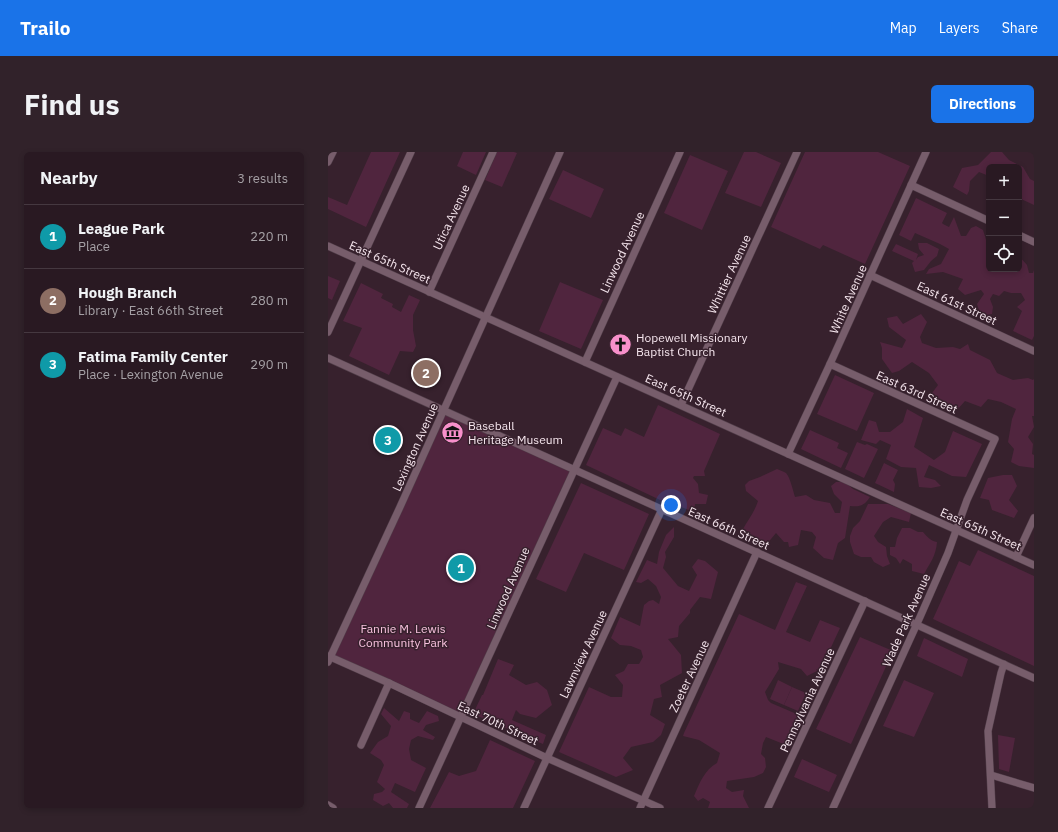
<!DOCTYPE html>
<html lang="en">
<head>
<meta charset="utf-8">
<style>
  :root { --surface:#291922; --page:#31222a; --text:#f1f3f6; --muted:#a5a0a5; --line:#453840; --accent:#1a73e8 }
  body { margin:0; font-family:"IBM Plex Sans",sans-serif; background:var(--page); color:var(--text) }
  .controls { position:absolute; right:12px; top:12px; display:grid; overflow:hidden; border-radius:6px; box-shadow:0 2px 6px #0003 }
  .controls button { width:36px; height:36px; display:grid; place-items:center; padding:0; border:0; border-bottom:1px solid var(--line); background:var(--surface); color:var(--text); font:20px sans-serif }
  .you { position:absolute; left:343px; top:353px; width:14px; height:14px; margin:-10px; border:3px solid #fff; border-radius:50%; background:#1a73e8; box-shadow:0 0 0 6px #1a73e833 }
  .badge { display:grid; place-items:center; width:26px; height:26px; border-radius:50%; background:var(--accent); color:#fff; font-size:13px; font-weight:700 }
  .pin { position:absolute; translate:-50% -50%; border:2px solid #fff; box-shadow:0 1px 4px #0006 }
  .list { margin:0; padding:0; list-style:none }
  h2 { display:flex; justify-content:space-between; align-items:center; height:52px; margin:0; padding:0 16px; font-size:17px }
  h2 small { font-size:13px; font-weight:400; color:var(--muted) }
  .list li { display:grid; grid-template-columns:26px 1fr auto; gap:12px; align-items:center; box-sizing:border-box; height:64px; padding:0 16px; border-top:1px solid var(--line) }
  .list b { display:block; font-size:15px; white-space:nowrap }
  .list p { margin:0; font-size:13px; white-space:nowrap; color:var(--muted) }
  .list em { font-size:13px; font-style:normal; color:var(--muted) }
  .icon { flex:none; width:22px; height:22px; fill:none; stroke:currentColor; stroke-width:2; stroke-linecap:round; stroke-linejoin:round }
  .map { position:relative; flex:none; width:706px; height:656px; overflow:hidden; border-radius:6px }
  header { display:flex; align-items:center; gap:24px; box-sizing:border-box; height:56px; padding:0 20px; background:var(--accent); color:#fff }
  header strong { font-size:19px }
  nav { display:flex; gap:22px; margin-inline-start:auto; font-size:14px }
  .intro { display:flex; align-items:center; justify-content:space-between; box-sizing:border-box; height:96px; padding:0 24px }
  h1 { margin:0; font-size:28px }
  .button { padding:10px 18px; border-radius:6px; background:var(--accent); color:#fff; font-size:14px; font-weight:700 }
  main { display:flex; gap:24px; padding:0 24px }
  aside { flex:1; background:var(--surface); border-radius:6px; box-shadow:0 2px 6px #0003 }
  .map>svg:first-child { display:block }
  .green { fill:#50253e }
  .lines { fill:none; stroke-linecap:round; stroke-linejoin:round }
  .minor-casing { stroke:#523f4a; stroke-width:8 }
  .minor { stroke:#775d6b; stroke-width:7 }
  .labels { text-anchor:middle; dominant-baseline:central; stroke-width:3; stroke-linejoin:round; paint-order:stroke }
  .street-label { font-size:12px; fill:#f5e5ed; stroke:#37212d }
  .poi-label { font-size:12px; fill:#f5e5ed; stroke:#37212d; text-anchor:start }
  .park-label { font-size:12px; fill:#f7c1dd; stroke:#37212d }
</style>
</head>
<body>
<header>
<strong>Trailo</strong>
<nav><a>Map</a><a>Layers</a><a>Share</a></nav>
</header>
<div class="intro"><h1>Find us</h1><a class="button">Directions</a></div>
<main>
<aside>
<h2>Nearby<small>3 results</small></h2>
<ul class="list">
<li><span class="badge" style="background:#0f9aa8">1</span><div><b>League Park</b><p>Place</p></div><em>220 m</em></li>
<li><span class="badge" style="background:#8d6e63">2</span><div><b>Hough Branch</b><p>Library · East 66th Street</p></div><em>280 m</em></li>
<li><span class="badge" style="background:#0f9aa8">3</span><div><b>Fatima Family Center</b><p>Place · Lexington Avenue</p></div><em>290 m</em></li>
</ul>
</aside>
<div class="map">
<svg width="706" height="656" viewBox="0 0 706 656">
  <rect width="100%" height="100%" fill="#37212d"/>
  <g class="green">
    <path d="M43 0H72L38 75 0 57V45L19 53Z"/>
    <path d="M135 0H158L148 23 129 14Z"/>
    <path d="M169 0H186L189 1 174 35 157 28Z"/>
    <path d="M416 0H428L453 11 433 55 397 41Z"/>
    <path d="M477 0H550L582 14 537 112 495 93 492 97 443 75Z"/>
    <path d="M663 0H674L681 8 695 15 702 27 706 29V53L691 46V15H661V24L651 20 642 29 641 39 639 43 625 35 634 16 650 13Z"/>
    <path d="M362 3 400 19 374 78 336 61Z"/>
    <path d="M235 18 276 37 263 66 221 47Z"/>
    <path d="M588 46 619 61 614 71 615 72 621 75 626 65 633 84H638L643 76 648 74 655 78 659 91 661 96V117H691V104L699 113 701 121H705L706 118V184L704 188 685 179 694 159 689 155 697 148 693 141H683L676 139 671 144 665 142 662 147 665 155 664 162 658 163 651 158 649 152 656 142 653 138 637 143 630 137 635 127 615 120 598 122 601 117 613 112 621 97 612 92 587 81 583 89 571 83Z"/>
    <path d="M590 91H599L611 97 609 104 603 109 596 118 587 120 584 111 586 109 564 99 568 92 590 102 588 108 590 105 596 103 591 97Z"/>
    <path d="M0 124 12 129 4 148 0 146Z"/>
    <path d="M232 130 275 148 253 197 211 179Z"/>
    <path d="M33 131 55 142 53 146 65 152 64 155 73 160 81 143 92 148 85 163V178L88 194 85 200 72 199 61 223 21 204 34 176 15 169Z"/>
    <path d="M593 162 599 170 592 185 594 191 608 196 625 195 632 197 640 192 642 198 662 208 669 221 685 228 700 226 705 228 706 227V264H704L706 275 700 285 705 292 704 302 706 303V316L691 314 683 310 686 297 680 290 684 267 688 257 673 250 660 247 653 255 637 249 629 258 601 245 610 233 601 221 584 210 571 219 564 221 554 207V196L552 190 574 196 578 188 561 175 559 166 569 164 575 172Z"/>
    <path d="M507 223 546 241 529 279 489 262Z"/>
    <path d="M330 253 392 282 376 319 377 324H366L365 326 370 332 371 341 380 343 378 352H367L366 360 353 355 349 352 347 355 258 313 275 276 293 284 297 276 316 285Z"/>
    <path d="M579 257 595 266 586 295 606 308 617 300 625 279 654 292 638 325 624 324 601 313 596 325 607 328 613 334 603 336 591 335 588 316 573 315 558 307 563 293 552 288 548 292 533 288 541 268 548 270 551 280H562L575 270Z"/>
    <path d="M115 258 247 318 133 566 8 508 5 500Z"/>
    <path d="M482 278 511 291 509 296 520 301 513 316 473 297Z"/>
    <path d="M529 290 537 293 539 292 550 297 536 326 517 317Z"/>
    <path d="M556 311 570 318 565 328 567 332 566 340 547 331Z"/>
    <path d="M449 317C451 318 455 319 458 321 462 325 465 339 467 345L478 343 486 348 502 351 507 361H512L514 350 506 342 503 334 508 330H517L525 337 542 345C536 354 532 355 522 354L517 386 510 391 505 408 496 406 485 396 488 385 484 380 473 378 470 393 461 395 460 390H456L448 381 438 393 428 388 415 377C420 368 427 359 430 349L418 339 417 333 421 329 432 325Z"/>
    <path d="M675 323H684L689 334 681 348 690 359 686 366 664 358 661 348 652 346 660 326Z"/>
    <path d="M253 331 321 362 296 418 256 401 238 440 208 427Z"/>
    <path d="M540 352H560L583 361 581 370 563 365 555 370 546 384 550 390 558 395 559 404 562 412 555 415 546 410 543 405H533L526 402 522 390V384L525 376 532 369Z"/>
    <path d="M346 375V385L337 400 338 405 335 416 350 434 361 439 369 423 364 415 370 407 377 409 390 420 383 447 372 445 362 458V461L351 474 350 485 340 487 353 503 354 521 332 533 334 545 326 547 322 563 337 572 333 583 325 590 303 595 295 606 305 618 288 625 231 600 261 535 283 545H294L295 533 287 523 296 519 300 512H311L315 505 313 498 303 494 292 493 283 486 292 465 312 474 316 453 321 449 325 448 331 452 333 445 328 434 320 427 313 431 308 430 319 408 329 412 331 400 338 383Z"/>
    <path d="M574 376H582L590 380H595C599 385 603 389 609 390 608 404 602 411 596 422L584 419V412L575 407 572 412 568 406 562 403V395H567L569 386Z"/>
    <path d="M650 398 706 424V514L605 467 631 409 642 414Z"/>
    <path d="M468 430 479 434 458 480 482 490 492 468 512 476 492 519 488 517 489 519 479 524 473 517 450 510 451 517 437 540 440 548 443 551 471 563 458 593 438 585 435 591 433 602 437 606 438 615 435 621 426 625 399 629 398 636 404 640 416 638 415 644 421 656H380L382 650 375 646 370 649 366 644C371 632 377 617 389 611L392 601 371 588 355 584 356 581 411 462 447 478Z"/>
    <path d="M532 485 565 499 523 592 488 577Z"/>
    <path d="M596 486 640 507 634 525 589 504Z"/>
    <path d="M170 507 186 513 181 523 198 533 209 530 219 538 224 553 208 566 192 562 188 558 184 568 218 583 215 592 145 562 154 543H155Z"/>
    <path d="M450 528 464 535 456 553 442 547Z"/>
    <path d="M576 528 606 541 586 585 555 574Z"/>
    <path d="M464 535 478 541 470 559 456 553Z"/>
    <path d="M56 556 71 569 76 559 82 561V567L91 571 99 559 110 564 111 569 98 573 95 578 107 585 105 588 90 584 83 588 81 597 83 608 98 616 87 640 67 631 63 640 81 652 79 656H65L61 651 55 654 45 648 46 642 54 640 57 637 49 630 56 613 53 608 42 601 50 590 60 584 63 574 53 562Z"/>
    <path d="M670 583 687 586 681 620 671 617Z"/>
    <path d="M162 588 207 609 185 656H102L121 620 131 624 148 619Z"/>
    <path d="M474 607 509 623 501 640 466 625Z"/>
  </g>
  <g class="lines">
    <defs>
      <g id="minor">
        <path d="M0 10 5 0"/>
        <path d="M583 33 661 69"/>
        <path d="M691 83 706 90"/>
        <path d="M0 94 706 413"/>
        <path d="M542 123 706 199"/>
        <path d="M101 140 165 0"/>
        <path d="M0 180 83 0"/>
        <path d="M0 206 706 526"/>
        <path d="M257 210 352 0"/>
        <path d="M502 212 667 287 639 348 620 401 592 465 505 656"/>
        <path d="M353 253 469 0"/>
        <path d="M460 302 502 212 598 0"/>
        <path d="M688 405 706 366"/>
        <path d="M0 504 61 531 219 606 332 656"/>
        <path d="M0 510 72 355 232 0"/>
        <path d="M33 593 61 531"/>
        <path d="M663 623 706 636"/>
        <path d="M0 653 5 656"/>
        <path d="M91 656 289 225"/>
        <path d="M196 656 334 357"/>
        <path d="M312 656 429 400"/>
        <path d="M440 656 537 449"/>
        <path d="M664 656 660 579 673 521 676 512"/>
      </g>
    </defs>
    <use href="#minor" class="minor-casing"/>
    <use href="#minor" class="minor"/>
  </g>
  <defs>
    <symbol id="church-disc" viewBox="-11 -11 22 22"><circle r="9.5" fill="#f890cb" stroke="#37212d"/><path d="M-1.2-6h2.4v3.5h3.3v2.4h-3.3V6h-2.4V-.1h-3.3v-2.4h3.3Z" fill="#111"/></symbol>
    <symbol id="museum-disc" viewBox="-11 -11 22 22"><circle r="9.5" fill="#f890cb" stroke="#37212d"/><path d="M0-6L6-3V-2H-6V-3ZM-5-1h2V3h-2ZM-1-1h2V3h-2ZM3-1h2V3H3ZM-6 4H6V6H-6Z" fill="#111"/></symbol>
  </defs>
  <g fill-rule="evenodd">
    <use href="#church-disc" x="280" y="180" width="25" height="25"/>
    <use href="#museum-disc" x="112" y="268" width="25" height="25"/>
  </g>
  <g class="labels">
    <g class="street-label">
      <text transform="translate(123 65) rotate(-65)">Utica Avenue</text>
      <text transform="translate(294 100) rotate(-65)">Linwood Avenue</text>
      <text transform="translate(62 110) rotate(24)">East 65th Street</text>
      <text transform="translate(401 122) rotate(-65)">Whittier Avenue</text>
      <text transform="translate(520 147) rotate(-66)">White Avenue</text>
      <text transform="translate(629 151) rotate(25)">East 61st Street</text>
      <text transform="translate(589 240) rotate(24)">East 63rd Street</text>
      <text transform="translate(358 243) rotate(24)">East 65th Street</text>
      <text transform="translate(87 295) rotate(-66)">Lexington Avenue</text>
      <text transform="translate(401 376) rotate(24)">East 66th Street</text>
      <text transform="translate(653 377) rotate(24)">East 65th Street</text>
      <text transform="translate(180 436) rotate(-66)">Linwood Avenue</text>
      <text transform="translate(578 468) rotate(-66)">Wade Park Avenue</text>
      <text transform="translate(255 502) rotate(-65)">Lawnview Avenue</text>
      <text transform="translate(361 524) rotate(-65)">Zoeter Avenue</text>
      <text transform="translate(479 548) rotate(-65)">Pennsylvania Avenue</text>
      <text transform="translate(170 571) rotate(25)">East 70th Street</text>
    </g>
    <g class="poi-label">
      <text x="308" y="185">Hopewell Missionary<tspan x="308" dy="14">Baptist Church</tspan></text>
      <text x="140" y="273">Baseball<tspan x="140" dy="14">Heritage Museum</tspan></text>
    </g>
    <g class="park-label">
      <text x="75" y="476">Fannie M. Lewis<tspan x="75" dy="14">Community Park</tspan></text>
    </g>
  </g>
</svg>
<div class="controls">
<button>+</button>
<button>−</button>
<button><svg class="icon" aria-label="locate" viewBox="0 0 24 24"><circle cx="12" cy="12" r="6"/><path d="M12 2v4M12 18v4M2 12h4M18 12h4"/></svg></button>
</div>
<div class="you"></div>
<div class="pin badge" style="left:133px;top:416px;background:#0f9aa8">1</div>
<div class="pin badge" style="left:98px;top:221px;background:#8d6e63">2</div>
<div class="pin badge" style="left:60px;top:288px;background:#0f9aa8">3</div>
</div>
</main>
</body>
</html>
